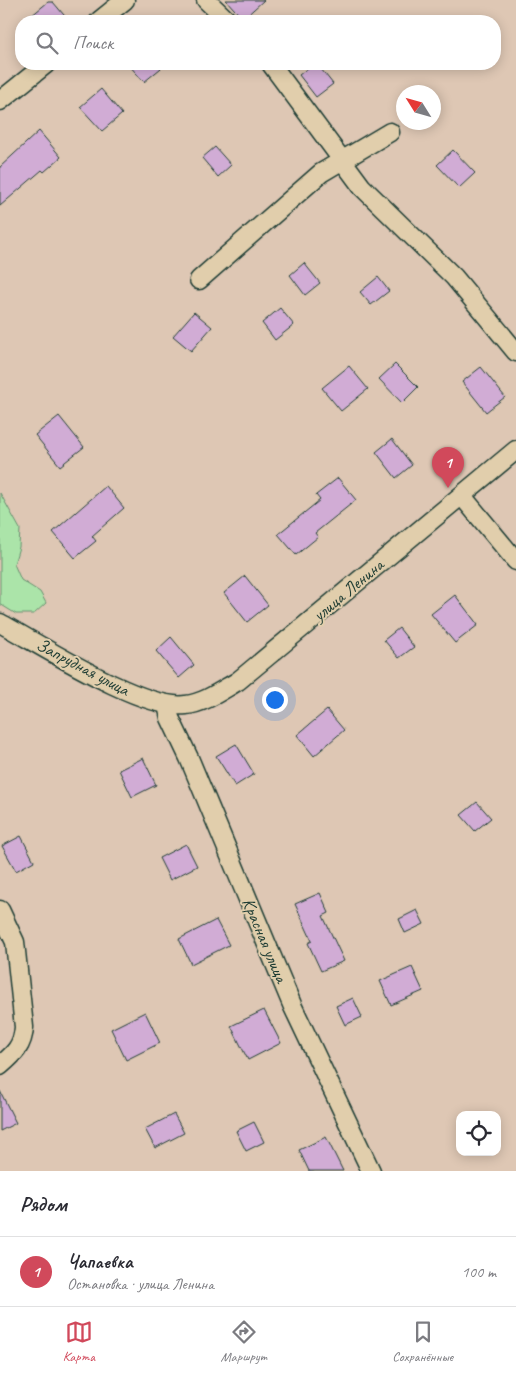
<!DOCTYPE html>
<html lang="ru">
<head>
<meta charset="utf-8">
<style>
  :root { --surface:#fff; --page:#f7f7f7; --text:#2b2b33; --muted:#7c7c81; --line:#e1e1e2; --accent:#d1495b }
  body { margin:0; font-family:Caveat,sans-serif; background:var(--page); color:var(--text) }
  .controls { position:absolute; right:15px; bottom:15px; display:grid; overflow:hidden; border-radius:10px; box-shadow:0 2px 12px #0003 }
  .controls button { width:45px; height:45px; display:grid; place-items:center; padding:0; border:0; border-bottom:1px solid var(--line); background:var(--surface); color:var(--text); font:25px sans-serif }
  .compass { position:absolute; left:396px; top:85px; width:45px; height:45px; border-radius:50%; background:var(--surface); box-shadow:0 2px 12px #0003; rotate:307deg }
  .you { position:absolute; left:274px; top:699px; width:18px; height:18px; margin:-12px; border:4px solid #fff; border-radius:50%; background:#1a73e8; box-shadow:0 0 0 8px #1a73e833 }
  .badge { display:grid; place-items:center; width:32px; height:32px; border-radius:50%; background:var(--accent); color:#fff; font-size:16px; font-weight:700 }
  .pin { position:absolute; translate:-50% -41px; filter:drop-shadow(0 1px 2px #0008) }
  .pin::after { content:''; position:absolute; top:26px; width:18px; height:15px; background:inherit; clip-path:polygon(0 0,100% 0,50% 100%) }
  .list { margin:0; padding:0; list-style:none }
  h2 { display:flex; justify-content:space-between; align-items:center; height:65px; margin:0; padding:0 20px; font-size:21px }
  h2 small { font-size:16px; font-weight:400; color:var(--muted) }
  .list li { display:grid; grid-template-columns:32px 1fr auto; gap:15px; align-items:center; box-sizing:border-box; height:70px; padding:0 20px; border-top:1px solid var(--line) }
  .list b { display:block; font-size:19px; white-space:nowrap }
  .list p { margin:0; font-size:16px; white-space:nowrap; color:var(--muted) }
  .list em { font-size:16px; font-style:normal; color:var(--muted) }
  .icon { flex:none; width:28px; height:28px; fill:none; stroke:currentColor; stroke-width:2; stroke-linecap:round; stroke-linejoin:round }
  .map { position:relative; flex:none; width:516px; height:1171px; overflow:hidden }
  .search { position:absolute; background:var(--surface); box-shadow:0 2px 12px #0003; left:15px; right:15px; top:15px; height:55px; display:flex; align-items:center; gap:12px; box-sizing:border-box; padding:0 18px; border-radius:20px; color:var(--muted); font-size:19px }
  .sheet { height:135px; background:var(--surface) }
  nav { display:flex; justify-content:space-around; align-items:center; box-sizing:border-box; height:70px; border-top:1px solid var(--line); background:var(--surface); font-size:14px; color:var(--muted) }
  nav a { display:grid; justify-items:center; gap:2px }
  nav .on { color:var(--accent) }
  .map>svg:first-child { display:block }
  .green { fill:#abe4a9; stroke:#65906e }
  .building { fill:#d1acd5; stroke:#1f3d34 }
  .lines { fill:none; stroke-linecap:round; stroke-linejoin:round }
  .minor-casing { stroke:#1f3d34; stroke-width:21 }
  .minor { stroke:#e1ceac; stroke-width:18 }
  .labels { text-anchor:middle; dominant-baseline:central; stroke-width:4; stroke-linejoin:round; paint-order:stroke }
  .street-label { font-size:18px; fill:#1f3d34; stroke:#e1ceac }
</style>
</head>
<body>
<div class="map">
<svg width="516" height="1171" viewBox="0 0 516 1171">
  <rect width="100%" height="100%" fill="#dec7b4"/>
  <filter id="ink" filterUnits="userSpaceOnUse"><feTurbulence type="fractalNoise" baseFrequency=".02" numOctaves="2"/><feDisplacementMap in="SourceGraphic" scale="10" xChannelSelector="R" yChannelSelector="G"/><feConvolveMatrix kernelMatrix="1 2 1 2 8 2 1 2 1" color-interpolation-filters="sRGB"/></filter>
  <g filter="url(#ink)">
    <path class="green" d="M0 493 20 529 19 547 14 564 21 580 40 592 46 603 34 614H16L0 604Z"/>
    <g class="building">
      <path d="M226 0H264L243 19Z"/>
      <path d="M48 2H53L69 21H25Z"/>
      <path d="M128 64H166L144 82Z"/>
      <path d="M313 64H317L333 84 316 97 299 75Z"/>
      <path d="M101 89 122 114 102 131 80 107Z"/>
      <path d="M39 131 61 157 44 172 42 170 0 206V167Z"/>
      <path d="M215 147 231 165 218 177 202 158Z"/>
      <path d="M453 150 475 173 459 188 437 165Z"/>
      <path d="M304 263 320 283 305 295 290 275Z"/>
      <path d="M378 277 389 291 371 305 360 292Z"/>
      <path d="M280 308 294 325 275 340 262 323Z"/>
      <path d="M194 312 212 327 191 351 173 336Z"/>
      <path d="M395 364 418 387 402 403 379 379Z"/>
      <path d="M349 366 368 389 341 411 322 388Z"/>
      <path d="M481 367 505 397 486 412 462 382Z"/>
      <path d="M59 416 84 447 60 466 35 435Z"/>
      <path d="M392 439 412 465 396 478 376 452Z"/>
      <path d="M338 478 356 500 315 533 318 537 296 555 278 534 320 500 316 495Z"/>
      <path d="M106 486 124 508 92 536 96 541 75 558 53 532Z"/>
      <path d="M245 576 268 605 247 622 224 593Z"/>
      <path d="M455 595 478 625 455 643 431 614Z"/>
      <path d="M399 628 414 647 399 658 384 640Z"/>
      <path d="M171 637 194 665 179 678 156 651Z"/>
      <path d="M327 710 344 730 314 756 297 735Z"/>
      <path d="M236 744 254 774 235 786 216 756Z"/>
      <path d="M143 758 156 785 132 797 119 770Z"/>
      <path d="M477 802 491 818 475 831 461 815Z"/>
      <path d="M21 836 34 861 16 871 2 846Z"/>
      <path d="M186 844 197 866 170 880 159 858Z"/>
      <path d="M320 893 329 913 323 916 344 961 321 971 308 943 312 941 295 904Z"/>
      <path d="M417 910 424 924 405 933 399 919Z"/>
      <path d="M216 920 229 945 191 964 179 939Z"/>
      <path d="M412 967 423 991 391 1005 380 981Z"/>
      <path d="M353 998 362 1017 345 1025 336 1006Z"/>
      <path d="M264 1010 281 1043 248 1060 231 1026Z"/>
      <path d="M145 1012 160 1043 126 1060 111 1029Z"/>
      <path d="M0 1091 16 1123 0 1131Z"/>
      <path d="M174 1114 184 1133 155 1148 145 1129Z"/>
      <path d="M254 1122 264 1142 246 1151 236 1131Z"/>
      <path d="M326 1137 343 1171H309L299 1150Z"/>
    </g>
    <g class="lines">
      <defs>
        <g id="minor">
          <path d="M206 0 228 21"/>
          <path d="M99 21 125 0"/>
          <path d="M271 64 362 187 454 277 516 352"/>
          <path d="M0 101 46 64"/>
          <path d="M199 280 321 173 390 132"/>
          <path d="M462 496 516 561"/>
          <path d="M0 623C41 645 143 711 186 705 205 703 222 690 238 681L516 450"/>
          <path d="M167 705 170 718 189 758 293 1007 371 1171"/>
          <path d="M0 910 15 942 24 1027C23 1046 14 1054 0 1066"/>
        </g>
      </defs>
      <use href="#minor" class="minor-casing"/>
      <use href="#minor" class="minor"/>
    </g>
  </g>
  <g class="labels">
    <g class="street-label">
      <text transform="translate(348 590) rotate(-40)">улица Ленина</text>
      <text transform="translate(83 667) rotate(28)">Запрудная улица</text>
      <text transform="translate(265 940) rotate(67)">Красная улица</text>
    </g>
  </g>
</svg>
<div class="controls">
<button><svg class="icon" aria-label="locate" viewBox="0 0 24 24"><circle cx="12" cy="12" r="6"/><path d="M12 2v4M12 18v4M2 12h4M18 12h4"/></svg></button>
</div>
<svg class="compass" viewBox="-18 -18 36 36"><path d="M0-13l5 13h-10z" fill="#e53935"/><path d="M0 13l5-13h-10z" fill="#7c7c81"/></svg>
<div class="you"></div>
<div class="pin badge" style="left:448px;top:488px">1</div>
<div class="search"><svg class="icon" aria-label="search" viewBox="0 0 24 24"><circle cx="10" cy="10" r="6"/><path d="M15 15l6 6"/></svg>Поиск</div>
</div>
<section class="sheet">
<h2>Рядом<small></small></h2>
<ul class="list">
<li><span class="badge">1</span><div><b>Чапаевка</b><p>Остановка · улица Ленина</p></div><em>100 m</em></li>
</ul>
</section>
<nav>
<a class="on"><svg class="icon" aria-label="map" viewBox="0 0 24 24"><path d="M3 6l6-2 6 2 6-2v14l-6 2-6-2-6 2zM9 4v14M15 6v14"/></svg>Карта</a>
<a><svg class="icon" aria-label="directions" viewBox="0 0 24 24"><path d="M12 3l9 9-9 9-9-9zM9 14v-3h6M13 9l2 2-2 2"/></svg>Маршрут</a>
<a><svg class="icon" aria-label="saved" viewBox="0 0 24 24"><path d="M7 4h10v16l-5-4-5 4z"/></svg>Сохранённые</a>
</nav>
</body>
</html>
